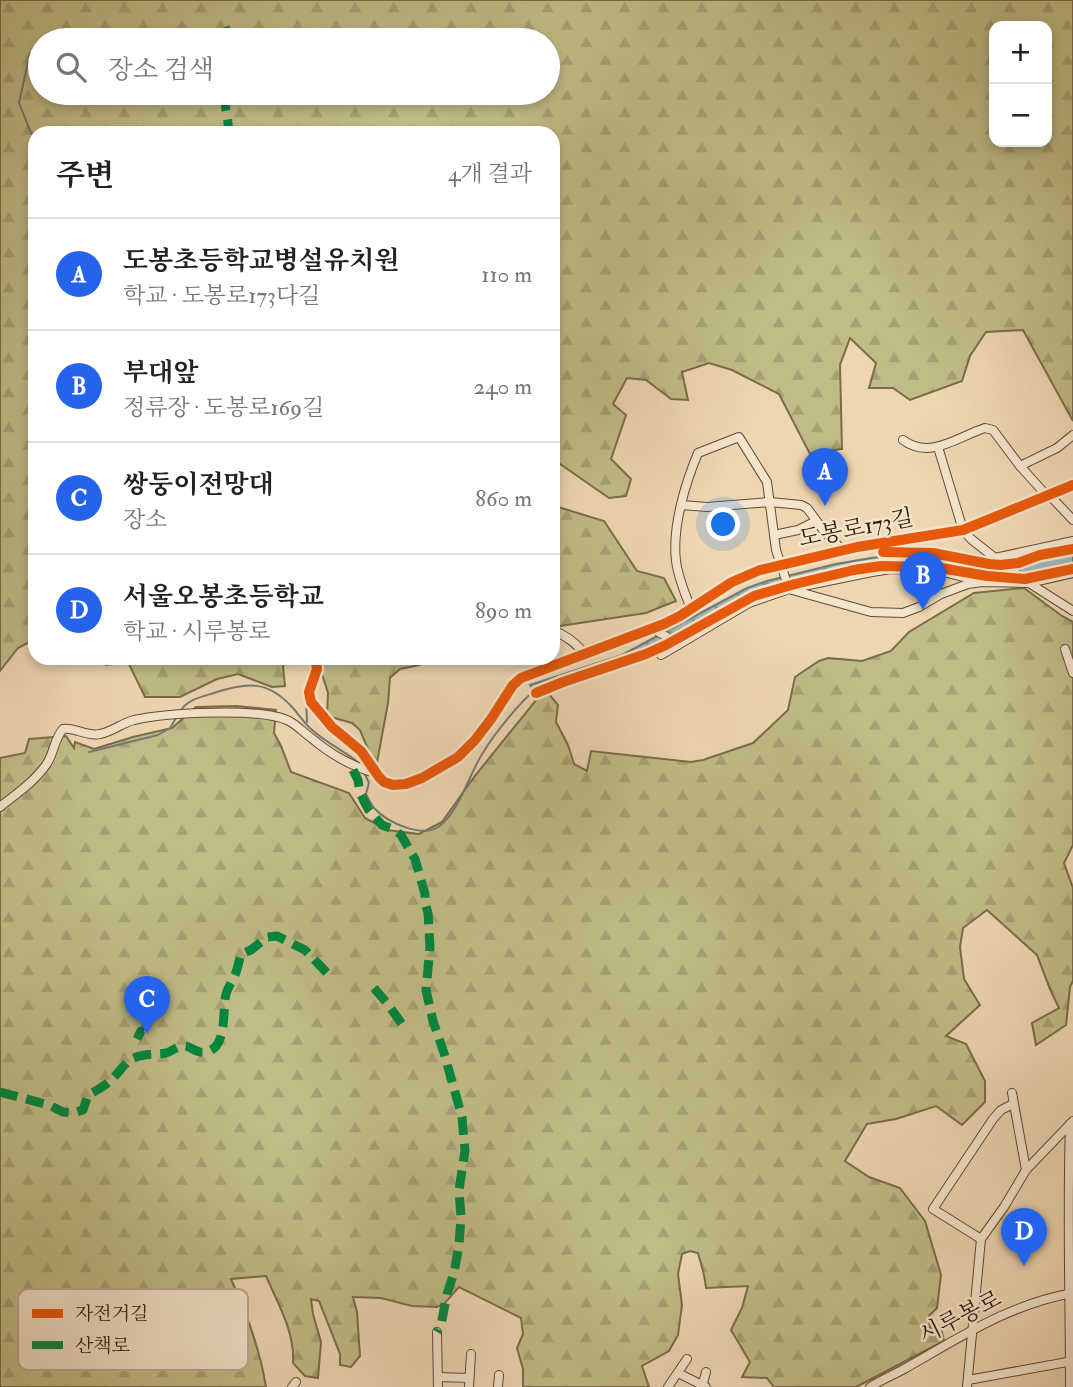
<!DOCTYPE html>
<html lang="ko">
<head>
<meta charset="utf-8">
<style>
  :root { --surface:#fff; --page:#f6f6f6; --text:#222; --muted:#767676; --line:#e0e0e0; --accent:#2563eb }
  body { margin:0; font-family:"IM FELL Double Pica","Noto Serif KR",serif; background:var(--page); color:var(--text) }
  .controls { position:absolute; right:21px; top:21px; display:grid; overflow:hidden; border-radius:14px; box-shadow:0 4px 10px #0003 }
  .controls button { width:63px; height:63px; display:grid; place-items:center; padding:0; border:0; border-bottom:2px solid var(--line); background:var(--surface); color:var(--text); font:35px sans-serif }
  .you { position:absolute; left:724px; top:525px; width:24px; height:24px; margin:-18px; border:5px solid #fff; border-radius:50%; background:#1a73e8; box-shadow:0 0 0 10px #1a73e833 }
  .badge { display:grid; place-items:center; width:46px; height:46px; border-radius:50%; background:var(--accent); color:#fff; font-size:23px; font-weight:700 }
  .pin { position:absolute; translate:-50% -58px; filter:drop-shadow(0 2px 4px #0008) }
  .pin::after { content:''; position:absolute; top:37px; width:24px; height:21px; background:inherit; clip-path:polygon(0 0,100% 0,50% 100%) }
  .list { margin:0; padding:0; list-style:none }
  h2 { display:flex; justify-content:space-between; align-items:center; height:91px; margin:0; padding:0 28px; font-size:30px }
  h2 small { font-size:23px; font-weight:400; color:var(--muted) }
  .list li { display:grid; grid-template-columns:46px 1fr auto; gap:21px; align-items:center; box-sizing:border-box; height:112px; padding:0 28px; border-top:2px solid var(--line) }
  .list b { display:block; font-size:26px; white-space:nowrap }
  .list p { margin:0; font-size:23px; white-space:nowrap; color:var(--muted) }
  .list em { font-size:23px; font-style:normal; color:var(--muted) }
  .icon { flex:none; width:38px; height:38px; fill:none; stroke:currentColor; stroke-width:2; stroke-linecap:round; stroke-linejoin:round }
  .map { position:relative; flex:none; width:1073px; height:1387px; overflow:hidden }
  .search { position:absolute; background:var(--surface); box-shadow:0 4px 10px #0003; left:28px; top:28px; width:532px; height:77px; display:flex; align-items:center; gap:18px; box-sizing:border-box; padding:0 24px; border-radius:38px; color:var(--muted); font-size:26px }
  .panel { position:absolute; background:var(--surface); box-shadow:0 4px 10px #0003; left:28px; top:126px; width:532px; height:539px; border-radius:21px }
  .map>svg:first-child { display:block }
  .forest { fill:url(#forest-firs); stroke:#7a6c49; stroke-width:2; fill-rule:evenodd }
  .water { fill:url(#water-ripples); stroke:#757873; stroke-width:2 }
  .lines { fill:none; stroke-linecap:round; stroke-linejoin:round }
  .stream { stroke:#757873; stroke-width:2 }
  .minor-casing { stroke:#634a34; stroke-width:10 }
  .minor { stroke:#f4e4cc; stroke-width:8 }
  .quiet { stroke:#00873e; stroke-width:9; stroke-dasharray:18 9; stroke-linecap:butt }
  .cycleway-casing { stroke:#f4e4cc; stroke-width:15 }
  .cycleway { stroke:#e8590c; stroke-width:10 }
  .labels { text-anchor:middle; dominant-baseline:central; stroke-width:5; stroke-linejoin:round; paint-order:stroke }
  .street-label { font-size:23px; fill:#351b0b; stroke:#f4e4cc }
  .key { fill:#f4e4cc; stroke:#bba892; stroke-width:2 }
  .key-label { font-size:19px; fill:#351b0b }
</style>
</head>
<body>
<div class="map">
<svg width="1073" height="1387" viewBox="0 0 1073 1387">
  <defs>
    <pattern id="forest-firs" width="22" height="20" patternUnits="userSpaceOnUse" patternTransform="scale(1.75)"><rect width="22" height="20" fill="#c0bc87"/><path d="M5 1l3.5 6h-7zM16 11l3.5 6h-7z" fill="#a6a173"/></pattern>
    <pattern id="water-ripples" width="26" height="14" patternUnits="userSpaceOnUse" patternTransform="scale(1.75)"><rect width="26" height="14" fill="#9fb6b8"/><path d="M2 4q2-2 4 0t4 0M15 11q2-2 4 0t4 0" fill="none" stroke="#829394"/></pattern>
  </defs>
  <rect width="100%" height="100%" fill="#eed6b1"/>
  <filter id="stains"><feTurbulence type="fractalNoise" baseFrequency=".00286" numOctaves="4"/><feColorMatrix values="0 0 0 0 .2 0 0 0 0 .09 0 0 0 0 .02 0 0 0 .5 -.17"/></filter>
  <radialGradient id="worn" r=".72"><stop offset=".6" stop-color="#630" stop-opacity="0"/><stop offset="1" stop-color="#630" stop-opacity=".3"/></radialGradient>
  <g class="forest">
    <path d="M0 0H1073V421L1023 330 986 332 970 356 962 381 910 400 893 388H869L876 363 850 338 840 365 842 449 810 454 779 394 732 370 709 363 682 372 688 400 671 399 646 380 627 378 613 404 626 415 611 459 631 479 626 496 609 498 553 459V133H35V639L18 648 0 671ZM1047 26V142H994V26ZM548 40V93H40V40Z"/>
    <path d="M553 503 558 507 604 521 637 571 664 578 676 601 646 613 553 627Z"/>
    <path d="M1024 588 1062 616 1073 622V845L1064 863 1073 888V981L1070 987 1066 1025 1036 1045 1032 1023 1059 1008 1050 989 1037 955 987 910 963 928 960 947 964 979 980 1005 946 1036 966 1044 985 1081V1102L962 1125 936 1106 896 1119 867 1124 845 1161 869 1177 900 1188 925 1221 941 1275 937 1308 929 1316 930 1328H941L944 1341 856 1387H774L767 1378 742 1377 750 1362 731 1330 742 1308 748 1286 706 1288C705 1275 701 1265 698 1253L690 1251 682 1254 678 1274 682 1305 678 1335 669 1351 642 1366 649 1387H523V1369L517 1348 523 1334 521 1318 459 1287 444 1304 437 1307 412 1306 381 1298 353 1297 357 1312 360 1356 351 1367 340 1365V1354L319 1301 311 1299 313 1314 321 1342 318 1378 305 1376 293 1363C295 1332 278 1304 266 1276L231 1279C247 1314 260 1349 266 1387H0V758L25 753 29 739 66 736 74 748 75 742 94 749 133 737 172 728 196 707 237 706 276 710 274 733 281 746 291 772 349 793 365 818 387 830 419 834 442 822 474 777 545 689 558 705 556 722 568 745 574 764 587 771 591 751 691 762 703 760 753 743 788 710 795 677 819 661 828 658 862 661 891 651 909 632 974 593Z"/>
    <path d="M96 658H286L283 667 285 686 272 687 238 674 217 679 180 697H145L128 662 106 665Z"/>
    <path d="M322 658H421L420 665 400 669 390 678 388 703 376 768 360 730 352 723 327 716 328 693 322 674Z"/>
  </g>
  <path class="water" d="M1073 552V568L1063 570 1006 577 931 565 895 563 872 564 838 571 756 593 671 639 621 661 545 687 535 692 530 685 622 655 747 588 767 581 836 564 871 558 898 555 939 558 987 568 1015 566Z"/>
  <g class="lines">
    <g class="stream">
      <path d="M30 53 19 103 31 133 35 138"/>
      <path d="M310 658 313 669 311 674"/>
      <path d="M306 696 307 722"/>
      <path d="M181 710C189 699 201 697 214 693 247 682 268 680 293 708 299 715 304 723 311 729 326 743 345 751 360 764"/>
      <path d="M89 752 158 735 170 728 176 718"/>
      <path d="M364 772 369 783 366 794C368 798 371 804 374 808 387 822 423 840 441 825 460 809 470 772 484 751 495 733 520 702 536 689"/>
    </g>
    <defs>
      <g id="minor">
        <path d="M903 440C930 460 957 437 985 428L993 430 1020 466 1047 496 1054 500 1073 520"/>
        <path d="M938 447 963 530 971 539 995 558 1073 541"/>
        <path d="M1020 466 1057 448 1073 435"/>
        <path d="M681 505 707 507 770 502 801 505 807 508 824 531 843 551"/>
        <path d="M774 535 798 530 816 521"/>
        <path d="M995 558 1029 583 1073 611"/>
        <path d="M792 590 871 612 903 613 919 607 941 594 968 584 982 582 1029 583 1073 573"/>
        <path d="M691 609C685 594 678 577 676 561 672 527 685 484 698 453L739 437 767 482 776 550 789 589"/>
        <path d="M653 629 676 642 678 645"/>
        <path d="M553 630C564 635 578 644 584 654"/>
        <path d="M1065 649 1073 673"/>
        <path d="M661 655 749 603 789 589 872 572 891 569 940 571 982 582"/>
        <path d="M315 658 317 669 309 692 311 702 332 727 361 751 379 777 384 782 393 785 406 784 422 778 458 757 475 740 491 719 513 685 521 678 664 624 680 616 732 582 760 570 857 547 963 530 1073 485"/>
        <path d="M0 807C16 794 34 782 46 765 54 754 54 739 63 729 75 727 87 737 100 734 112 732 122 723 134 720 165 713 262 707 289 721 297 725 303 732 310 737 330 754 350 766 375 773"/>
        <path d="M1012 1093 1026 1170"/>
        <path d="M981 1239 933 1209 993 1119 1001 1110 1013 1104"/>
        <path d="M437 1332 438 1387"/>
        <path d="M678 1373 706 1387"/>
        <path d="M438 1377 469 1378"/>
        <path d="M968 1380 1073 1361"/>
        <path d="M292 1387 296 1382"/>
        <path d="M469 1387 471 1354"/>
        <path d="M498 1387 499 1375"/>
        <path d="M668 1387 687 1359"/>
        <path d="M702 1387 706 1372"/>
        <path d="M870 1387C881 1380 893 1375 904 1369 961 1337 1007 1305 1073 1293"/>
        <path d="M967 1387 981 1239 1004 1207 1026 1170 1073 1121"/>
        <path d="M1070 1387C1070 1299 1067 1212 1070 1124"/>
      </g>
    </defs>
    <use href="#minor" class="minor-casing"/>
    <use href="#minor" class="minor"/>
    <g class="quiet">
      <path d="M225 27 227 32"/>
      <path d="M227 93C222 109 230 117 228 133"/>
      <path d="M353 770 358 780 360 793 368 809 382 825 393 829 401 835 415 859 425 894V903L428 913 430 947 426 990 433 1021 444 1053 462 1117 465 1151 459 1190 461 1217 459 1245 454 1273 447 1294 441 1325 437 1332"/>
      <path d="M374 988 387 1003 402 1024 408 1028"/>
      <path d="M137 1039 141 1031 144 1032"/>
      <path d="M0 1092 49 1105 63 1112 73 1113 83 1110 88 1095C98 1090 107 1085 115 1076 121 1070 126 1061 134 1058 145 1053 155 1055 166 1053 173 1051 178 1045 186 1046 193 1048 198 1054 206 1052 228 1048 222 1010 226 994 228 987 232 982 235 975 238 968 239 960 241 954L251 950 267 937 277 936 305 950 331 977"/>
    </g>
    <defs>
      <g id="cycleway">
        <path d="M883 552 933 553 989 564 1001 565 1018 563 1040 555 1073 549"/>
        <path d="M315 658 317 669 309 692 311 702 332 727 361 751 379 777 384 782 393 785 406 784 422 778 458 757 475 740 491 719 513 685 521 678 664 624 680 616 732 582 760 570 857 547 963 530 1073 485"/>
        <path d="M536 693 563 682 646 654 666 645 754 596 795 584 854 570 881 566 935 567 987 576 1025 579 1073 569"/>
      </g>
    </defs>
    <use href="#cycleway" class="cycleway-casing"/>
    <use href="#cycleway" class="cycleway"/>
  </g>
  <g class="labels">
    <g class="street-label">
      <text transform="translate(856 528) rotate(-11)">도봉로173길</text>
      <text transform="translate(960 1317) rotate(-27)">시루봉로</text>
    </g>
  </g>
  <rect x="18" y="1289" width="230" height="81" rx="10" class="key"/>
  <rect x="32" y="1309" width="31" height="9" fill="#e8590c"/>
  <rect x="32" y="1341" width="31" height="8" fill="#00873e"/>
  <g class="key-label">
    <text x="75" y="1320">자전거길</text>
    <text x="75" y="1352">산책로</text>
  </g>
  <rect width="100%" height="100%" filter="url(#stains)"/>
  <rect width="100%" height="100%" fill="url(#worn)"/>
</svg>
<div class="controls">
<button>+</button>
<button>−</button>
</div>
<div class="you"></div>
<div class="pin badge" style="left:825px;top:506px">A</div>
<div class="pin badge" style="left:923px;top:610px">B</div>
<div class="pin badge" style="left:147px;top:1034px">C</div>
<div class="pin badge" style="left:1024px;top:1266px">D</div>
<div class="search"><svg class="icon" aria-label="search" viewBox="0 0 24 24"><circle cx="10" cy="10" r="6"/><path d="M15 15l6 6"/></svg>장소 검색</div>
<section class="panel">
<h2>주변<small>4개 결과</small></h2>
<ul class="list">
<li><span class="badge">A</span><div><b>도봉초등학교병설유치원</b><p>학교 · 도봉로173다길</p></div><em>110 m</em></li>
<li><span class="badge">B</span><div><b>부대앞</b><p>정류장 · 도봉로169길</p></div><em>240 m</em></li>
<li><span class="badge">C</span><div><b>쌍둥이전망대</b><p>장소</p></div><em>860 m</em></li>
<li><span class="badge">D</span><div><b>서울오봉초등학교</b><p>학교 · 시루봉로</p></div><em>890 m</em></li>
</ul>
</section>
</div>
</body>
</html>
